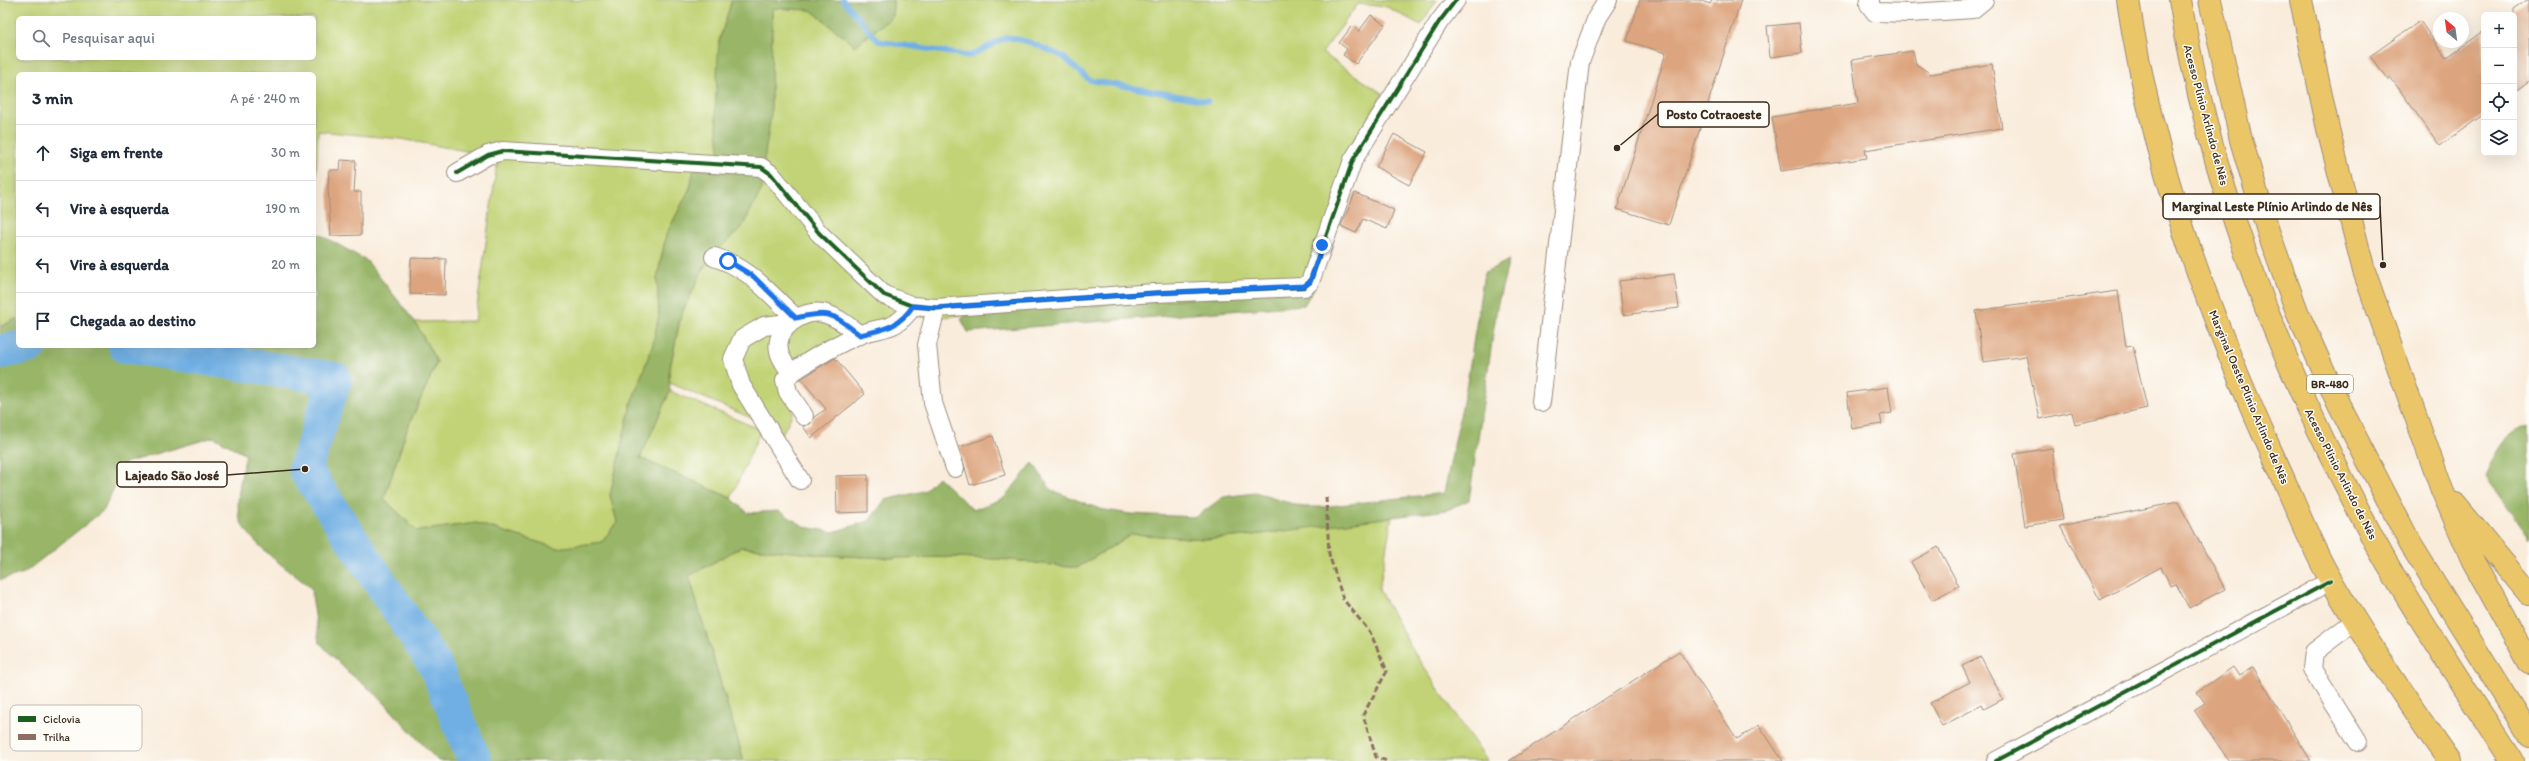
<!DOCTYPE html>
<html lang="pt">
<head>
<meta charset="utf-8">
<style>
  :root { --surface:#fff; --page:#f6f6f7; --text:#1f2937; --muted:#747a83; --line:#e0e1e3 }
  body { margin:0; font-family:Itim,sans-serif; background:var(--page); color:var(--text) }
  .controls { position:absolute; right:12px; top:12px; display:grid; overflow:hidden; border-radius:6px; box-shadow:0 4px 16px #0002 }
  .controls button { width:36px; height:36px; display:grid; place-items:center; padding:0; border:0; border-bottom:1px solid var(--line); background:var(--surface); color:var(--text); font:20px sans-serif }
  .compass { position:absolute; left:2433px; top:12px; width:36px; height:36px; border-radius:50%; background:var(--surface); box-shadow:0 4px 16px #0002; rotate:331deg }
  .stop { position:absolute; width:12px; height:12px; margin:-9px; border:3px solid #1a73e8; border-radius:50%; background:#fff }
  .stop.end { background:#1a73e8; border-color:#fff; box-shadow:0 1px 4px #0008 }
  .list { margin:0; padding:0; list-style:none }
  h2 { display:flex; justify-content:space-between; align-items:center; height:52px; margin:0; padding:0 16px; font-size:17px }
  h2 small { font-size:13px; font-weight:400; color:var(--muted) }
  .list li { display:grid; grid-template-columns:26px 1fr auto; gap:12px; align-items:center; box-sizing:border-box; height:56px; padding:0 16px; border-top:1px solid var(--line) }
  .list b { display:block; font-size:15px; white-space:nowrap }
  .list em { font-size:13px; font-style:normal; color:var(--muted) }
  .icon { flex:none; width:22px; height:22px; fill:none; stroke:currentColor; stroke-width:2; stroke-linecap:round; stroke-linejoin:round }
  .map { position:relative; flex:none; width:2529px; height:761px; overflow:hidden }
  .search { position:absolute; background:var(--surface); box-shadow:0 4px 16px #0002; left:16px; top:16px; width:300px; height:44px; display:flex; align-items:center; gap:10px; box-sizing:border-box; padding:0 14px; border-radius:6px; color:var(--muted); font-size:15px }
  .panel { position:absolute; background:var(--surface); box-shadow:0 4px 16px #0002; left:16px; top:72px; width:300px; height:276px; border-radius:6px }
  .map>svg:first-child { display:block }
  .green { fill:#c1d376; stroke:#7e7e4a; fill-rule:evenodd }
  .forest { fill:#98b567; stroke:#6a7042 }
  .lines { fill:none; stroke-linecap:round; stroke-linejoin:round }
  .stream { stroke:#6fafe3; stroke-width:5.5 }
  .river { stroke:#6fafe3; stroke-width:34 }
  .building { fill:#dda57f }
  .minor-casing { stroke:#9a8b7c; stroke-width:20 }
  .major-casing { stroke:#9a8b7c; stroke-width:24 }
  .highway-casing { stroke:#9a8b7c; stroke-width:24 }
  .minor { stroke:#fff; stroke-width:18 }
  .major { stroke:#ebc669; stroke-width:22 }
  .highway { stroke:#ebc669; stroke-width:22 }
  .quiet { stroke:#8d6e63; stroke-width:3; stroke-dasharray:6 3; stroke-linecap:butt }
  .cycleway-casing { stroke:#fdfcf7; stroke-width:6 }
  .cycleway { stroke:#1b5e20; stroke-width:4 }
  .route { stroke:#1a73e8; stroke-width:5 }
  .labels { text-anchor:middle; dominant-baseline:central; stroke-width:3; stroke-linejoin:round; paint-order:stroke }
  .shield { fill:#fdfcf7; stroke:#75695f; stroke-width:1 }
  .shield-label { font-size:11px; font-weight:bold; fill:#3b2a1e }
  .street-label { font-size:12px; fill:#3b2a1e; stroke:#fdfcf7 }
  .key { fill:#fdfcf7; stroke:#c3bdb6; stroke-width:1 }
  .key-label { font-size:11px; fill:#3b2a1e }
  .leader { fill:none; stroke:#3b2a1e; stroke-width:1.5 }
  .callout-dot { fill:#3b2a1e; stroke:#fdfcf7; stroke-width:1.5 }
  .callout { fill:#fdfcf7; stroke:#3b2a1e; stroke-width:1.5 }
  .callout-label { font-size:13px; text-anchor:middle; font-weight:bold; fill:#3b2a1e }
</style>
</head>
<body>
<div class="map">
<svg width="2529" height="761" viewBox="0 0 2529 761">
  <rect width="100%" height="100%" fill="#fdfcf7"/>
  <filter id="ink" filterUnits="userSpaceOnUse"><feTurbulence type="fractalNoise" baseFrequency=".025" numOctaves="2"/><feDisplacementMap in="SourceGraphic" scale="8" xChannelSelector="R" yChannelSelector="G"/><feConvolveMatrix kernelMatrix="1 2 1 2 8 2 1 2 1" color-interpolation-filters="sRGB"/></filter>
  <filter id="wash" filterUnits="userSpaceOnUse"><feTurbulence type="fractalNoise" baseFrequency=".012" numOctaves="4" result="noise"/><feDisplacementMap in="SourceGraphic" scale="16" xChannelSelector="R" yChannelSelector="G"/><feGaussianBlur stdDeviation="0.9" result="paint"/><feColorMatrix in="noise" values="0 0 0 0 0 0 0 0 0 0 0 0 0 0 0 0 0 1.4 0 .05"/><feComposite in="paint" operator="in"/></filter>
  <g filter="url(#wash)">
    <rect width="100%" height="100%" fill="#f9ecdb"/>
    <g class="green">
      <path d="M0 0H732L719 41 721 169 694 170 690 188 666 235 657 279 659 315 653 344 631 404 610 495 617 522 602 542 557 548 476 523 417 531 384 499 407 429 437 362 415 322 475 321 498 157 401 139 318 131 314 231V74H18V318L0 327ZM18 18H314V58H18Z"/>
      <path d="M893 0H1437L1421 25 1387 7 1358 4 1322 53 1383 94 1346 155 1313 290 1020 309 932 318 910 316 789 368C793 400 800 408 780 436L772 427 670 383 669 373 681 315 700 275 762 173 772 37V8L811 10 855 46 893 16Z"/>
      <path d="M670 391 761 430 731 498 640 458Z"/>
      <path d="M1392 516 1379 590 1415 654 1487 761H744L689 576 741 547 822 555 888 558 958 557 1013 560 1077 568 1132 534 1205 539 1246 536Z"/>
    </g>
    <g class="forest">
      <path d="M732 0H893V16L855 46 811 10 772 8 771 115 762 173V189L741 229 709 257 681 315 669 373 670 391 640 458 731 498 748 513 779 511 805 527 833 532 869 521 885 500 924 491 938 477 973 510 1004 498 1033 463 1051 490 1100 509 1130 514 1196 517 1223 497 1255 493 1303 507H1322L1444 493 1467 383 1484 273 1509 260 1497 307 1469 500 1447 510 1246 536 1205 539 1132 534 1077 568 1013 560 958 557 888 558 822 555 741 547 689 576 744 761H438L378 696 347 671 319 642 311 588C289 570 257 549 242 524 233 509 242 471 246 455L214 437 125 463 104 510 24 573 0 580V327L18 318V346H314V231L367 261 415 322 437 362 407 429 384 499 417 531 476 523 557 548 602 542 617 522 610 495 631 404 653 344 659 315 657 279 666 235 690 188 694 169H721L715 110 719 41Z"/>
      <path d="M1313 290 1304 305 968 332 961 319 968 314Z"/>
      <path d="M2529 425V538L2485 476C2495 454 2504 432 2529 425Z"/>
    </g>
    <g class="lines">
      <path class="stream" d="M843 0 878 41 970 56 1007 37 1029 42 1062 56 1089 80 1208 101"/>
      <g class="river">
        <path d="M125 346 335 379 305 469 435 665 475 761"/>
        <path d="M0 352 30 346"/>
      </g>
    </g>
    <g id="blocks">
      <g class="building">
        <path d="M1640 0H1699L1710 4 1712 0H1741L1669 225 1617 209 1666 53 1627 41Z"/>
        <path d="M2527 0H2529V81L2514 92V9Z"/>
        <path d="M1371 15 1385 25 1356 64 1343 55 1347 49 1339 43 1352 26 1359 31Z"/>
        <path d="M2420 21 2446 58 2484 31V114L2440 146 2391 78 2388 80 2370 56Z"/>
        <path d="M1799 23 1802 53 1770 57 1767 26Z"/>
        <path d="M1913 51 1916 64 1931 74 1992 64 2002 128 1865 150 1867 158 1781 171 1772 117 1858 103 1852 60Z"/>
        <path d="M1394 134 1427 152 1409 185 1376 167Z"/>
        <path d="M341 160 356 161 354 192H361V235L331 236 328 188 329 170H340Z"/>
        <path d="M1355 193 1394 210 1387 229 1363 219 1356 233 1341 226Z"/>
        <path d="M411 258 446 259 445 295 410 294Z"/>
        <path d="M1674 274 1679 308 1623 315 1619 281Z"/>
        <path d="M2118 291 2126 347 2133 346 2147 408 2075 424 2072 412 2040 419 2026 356 1983 362 1976 311Z"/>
        <path d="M835 358 865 394 811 438 803 426 810 424 814 417 826 409 801 379Z"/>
        <path d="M1888 387 1892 413 1880 415 1882 424 1852 429 1847 393Z"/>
        <path d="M993 436 1005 475 970 485 959 447Z"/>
        <path d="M2052 448 2063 520 2025 526 2014 454Z"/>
        <path d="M868 475V512L837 513 836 476Z"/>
        <path d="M2178 502 2225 589 2189 608 2176 584 2171 586 2161 567 2100 600 2060 526Z"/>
        <path d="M1938 547 1959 586 1932 600 1911 562Z"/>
        <path d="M1679 651 1737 739 1759 725 1783 761H1509Z"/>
        <path d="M1981 657 2003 699 1984 709 1982 705 1942 726 1930 703 1970 682 1962 666Z"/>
        <path d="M2233 667 2239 676 2253 667 2311 761H2229L2194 710 2205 703 2197 692Z"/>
      </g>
    </g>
  </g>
  <g filter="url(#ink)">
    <use href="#blocks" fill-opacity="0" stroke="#9a8b7c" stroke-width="1"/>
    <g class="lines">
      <defs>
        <g id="minor">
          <path d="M1870 0 1869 4 1875 12 1911 13 1973 9 1984 0"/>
          <path d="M457 173 488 155 503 151 761 167 771 174 819 233 884 295 913 306 936 308 1155 293 1304 287 1310 282 1353 160 1439 22 1456 0"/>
          <path d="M714 257C751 268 768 293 796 318"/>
          <path d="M936 308 927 345 933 403 955 468"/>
          <path d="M788 323 764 326 742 339 733 359 741 385 800 480"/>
          <path d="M791 373C787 366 780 359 779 351 774 329 802 309 823 313 838 317 848 326 860 335"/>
          <path d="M1541 402 1580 62 1597 17 1608 0"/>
          <path d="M804 416 788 392 785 380 791 373C812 359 835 345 858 335 884 325 894 333 913 306"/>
          <path d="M2356 620 2314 652 2312 669 2358 742"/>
          <path d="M1996 761 2331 581"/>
        </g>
        <g id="major">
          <path d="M2128 0C2152 163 2210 319 2279 469 2296 506 2311 547 2332 582 2368 643 2408 703 2449 761"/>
          <path d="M2301 0 2328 129 2364 271 2442 490 2473 561 2529 662"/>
          <path d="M2455 504 2529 594"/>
        </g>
        <g id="highway">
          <path d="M2180 0C2208 168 2266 328 2343 480 2356 505 2368 530 2382 555 2422 625 2468 693 2512 761"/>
          <path d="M2210 0 2241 140 2268 231 2298 314 2339 405 2411 545 2529 735"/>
        </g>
      </defs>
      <use href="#minor" class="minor-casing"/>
      <use href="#major" class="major-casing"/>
      <use href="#highway" class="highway-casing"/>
      <use href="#minor" class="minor"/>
      <use href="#major" class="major"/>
      <use href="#highway" class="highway"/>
      <path class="quiet" d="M1326 497 1329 554 1343 599 1370 632 1387 671 1363 715 1376 757 1387 761"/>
      <defs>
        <g id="cycleway">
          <path d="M457 173 488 155 503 151 761 167 771 174 819 233 884 295 913 306 936 308 1155 293 1304 287 1310 282 1353 160 1439 22 1456 0"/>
          <path d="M1996 761 2331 581"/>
        </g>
      </defs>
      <use href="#cycleway" class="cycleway-casing"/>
      <use href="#cycleway" class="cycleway"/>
    </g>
  </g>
  <g class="lines" filter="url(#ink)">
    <path class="route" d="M728 261 753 276 796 318C831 310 832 314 860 335 884 329 898 328 913 306L936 308 1155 293 1304 286 1310 282 1322 245"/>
  </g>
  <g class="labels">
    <rect class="shield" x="2307" y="375" width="46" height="18" rx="3"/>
    <g class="shield-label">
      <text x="2330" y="384">BR-480</text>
    </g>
    <g class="street-label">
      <text transform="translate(2206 115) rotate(75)">Acesso Plínio Arlindo de Nês</text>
      <text transform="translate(2249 397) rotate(67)">Marginal Oeste Plínio Arlindo de Nês</text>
      <text transform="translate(2341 474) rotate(63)">Acesso Plínio Arlindo de Nês</text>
    </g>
  </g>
  <rect x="10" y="705" width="132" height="46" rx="6" class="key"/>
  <rect x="18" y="716" width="18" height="6" fill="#1b5e20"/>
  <rect x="18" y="734" width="18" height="6" fill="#8d6e63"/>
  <g class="key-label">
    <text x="43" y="723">Ciclovia</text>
    <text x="43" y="741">Trilha</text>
  </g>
  <path class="leader" d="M1617 148L1658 114M2383 265L2380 206M305 469L227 475"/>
  <g class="callout-dot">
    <circle cx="1617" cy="148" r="4"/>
    <circle cx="2383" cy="265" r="4"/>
    <circle cx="305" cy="469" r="4"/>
  </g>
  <g class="callout">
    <rect x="1658" y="102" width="111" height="25" rx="4"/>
    <rect x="2163" y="194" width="217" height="25" rx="4"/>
    <rect x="117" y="462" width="110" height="25" rx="4"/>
  </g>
  <g class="callout-label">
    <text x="1714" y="119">Posto Cotraoeste</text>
    <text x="2272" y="211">Marginal Leste Plínio Arlindo de Nês</text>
    <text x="172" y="480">Lajeado São José</text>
  </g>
</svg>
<div class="controls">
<button>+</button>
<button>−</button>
<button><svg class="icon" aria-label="locate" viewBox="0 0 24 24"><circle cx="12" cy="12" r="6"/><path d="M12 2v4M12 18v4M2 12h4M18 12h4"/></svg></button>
<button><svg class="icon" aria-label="layers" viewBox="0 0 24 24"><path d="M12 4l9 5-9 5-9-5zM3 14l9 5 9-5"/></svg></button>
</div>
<svg class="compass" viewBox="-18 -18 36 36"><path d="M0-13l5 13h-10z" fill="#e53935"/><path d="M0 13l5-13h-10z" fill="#747a83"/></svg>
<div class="stop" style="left:728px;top:261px"></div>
<div class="stop end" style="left:1322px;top:245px"></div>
<div class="search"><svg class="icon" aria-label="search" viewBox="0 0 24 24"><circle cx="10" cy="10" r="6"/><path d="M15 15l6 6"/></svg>Pesquisar aqui</div>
<section class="panel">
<h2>3 min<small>A pé · 240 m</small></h2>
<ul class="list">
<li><svg class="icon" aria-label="ahead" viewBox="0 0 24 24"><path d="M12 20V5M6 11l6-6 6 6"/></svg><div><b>Siga em frente</b></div><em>30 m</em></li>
<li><svg class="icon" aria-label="left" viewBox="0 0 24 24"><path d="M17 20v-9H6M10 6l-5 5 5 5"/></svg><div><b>Vire à esquerda</b></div><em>190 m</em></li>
<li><svg class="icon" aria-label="left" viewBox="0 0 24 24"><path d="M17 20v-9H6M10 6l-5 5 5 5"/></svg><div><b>Vire à esquerda</b></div><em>20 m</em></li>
<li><svg class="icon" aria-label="arrive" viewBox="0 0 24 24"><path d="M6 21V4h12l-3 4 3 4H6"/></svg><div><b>Chegada ao destino</b></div></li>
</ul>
</section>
</div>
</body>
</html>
